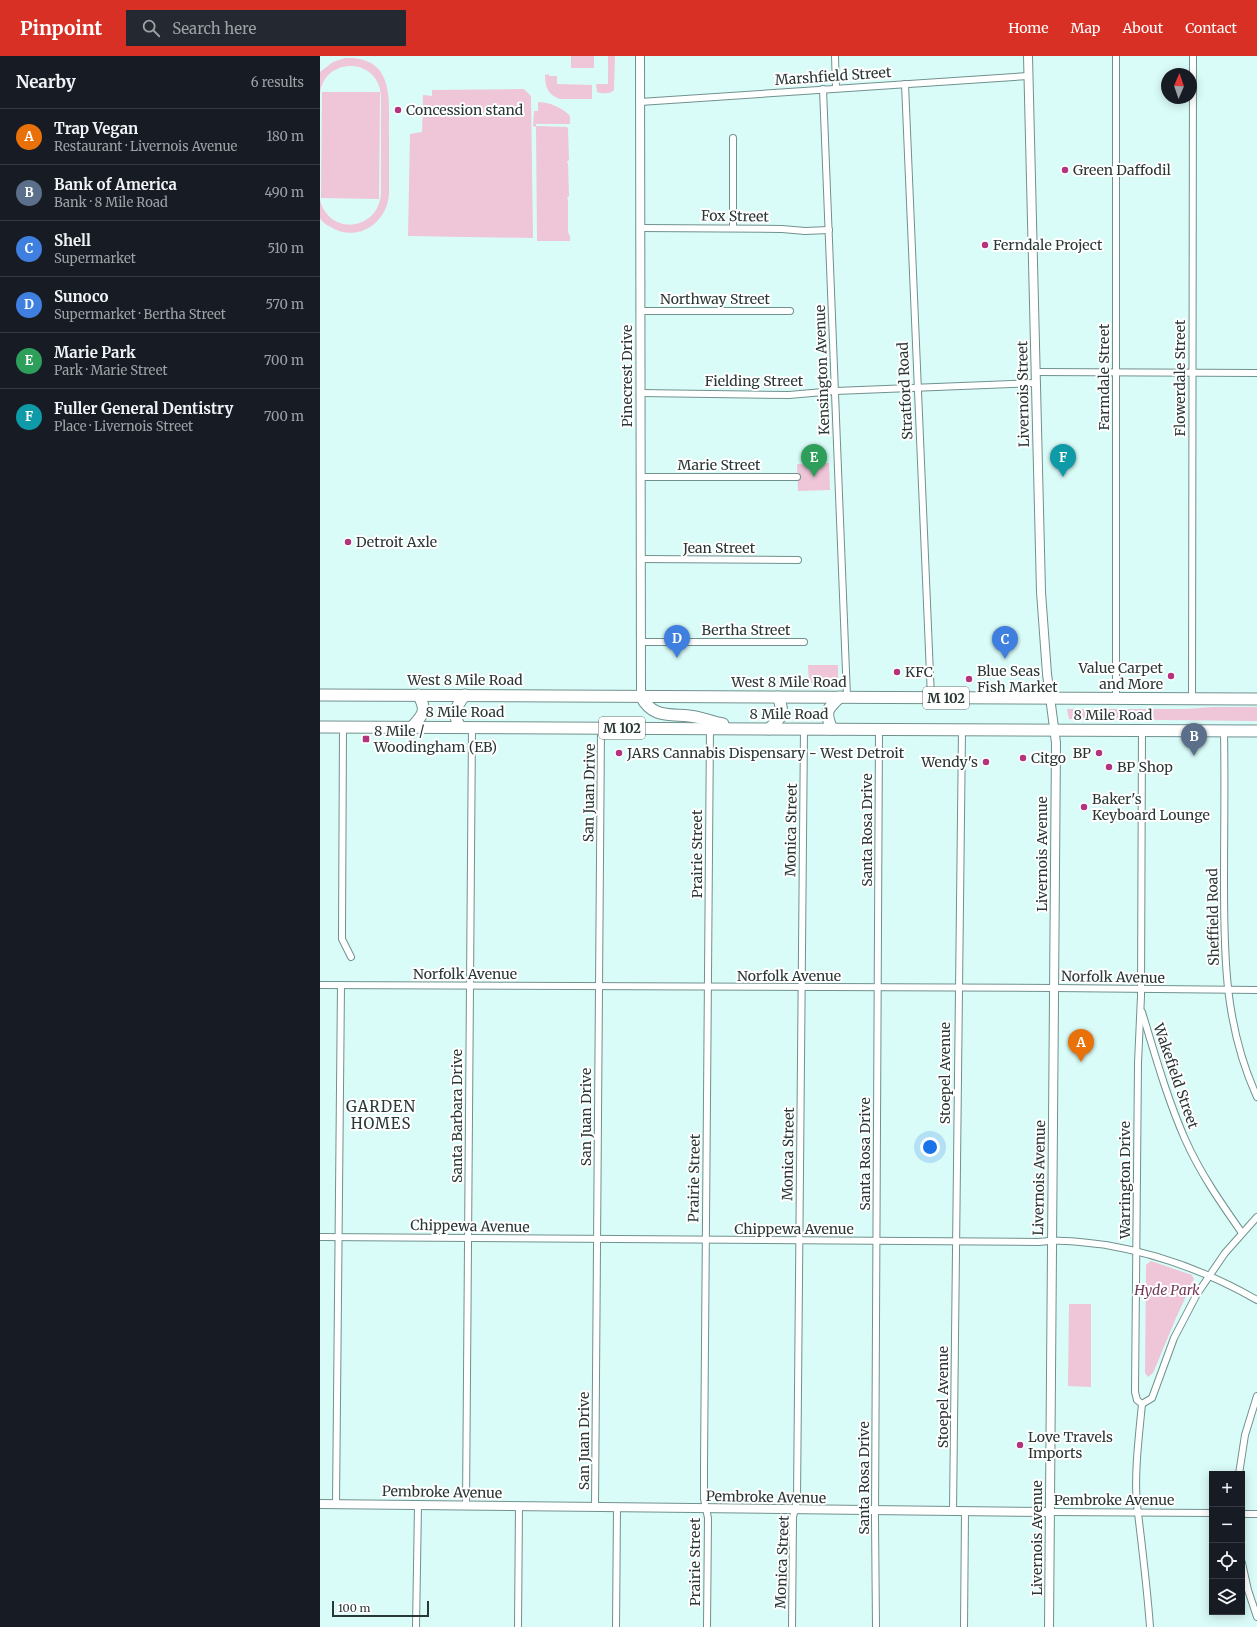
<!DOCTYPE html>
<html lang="en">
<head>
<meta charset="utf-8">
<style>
  :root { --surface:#171b24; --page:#242831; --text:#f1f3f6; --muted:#9ea1a6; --line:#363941; --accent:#d93025 }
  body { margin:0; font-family:Merriweather,serif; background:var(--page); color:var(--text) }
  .controls { position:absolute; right:12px; bottom:12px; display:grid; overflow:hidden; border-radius:0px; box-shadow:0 2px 10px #0003 }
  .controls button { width:36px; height:36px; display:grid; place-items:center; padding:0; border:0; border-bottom:1px solid var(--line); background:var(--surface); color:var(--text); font:20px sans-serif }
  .compass { position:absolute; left:841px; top:12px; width:36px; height:36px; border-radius:50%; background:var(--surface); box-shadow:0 2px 10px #0003; rotate:2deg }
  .scale { position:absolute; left:12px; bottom:10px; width:97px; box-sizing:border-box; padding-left:4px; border:2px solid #293735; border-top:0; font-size:11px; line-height:14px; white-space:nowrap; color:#293735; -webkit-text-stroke:3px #fff; paint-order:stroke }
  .you { position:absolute; left:610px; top:1091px; width:14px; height:14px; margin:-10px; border:3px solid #fff; border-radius:50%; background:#1a73e8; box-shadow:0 0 0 6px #1a73e833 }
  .badge { display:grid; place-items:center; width:26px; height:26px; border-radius:50%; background:var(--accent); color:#fff; font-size:13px; font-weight:700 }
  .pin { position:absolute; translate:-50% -33px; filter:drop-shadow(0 1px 2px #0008) }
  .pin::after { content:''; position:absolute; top:21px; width:14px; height:12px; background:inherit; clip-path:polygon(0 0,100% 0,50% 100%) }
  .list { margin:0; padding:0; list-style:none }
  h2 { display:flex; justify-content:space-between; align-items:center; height:52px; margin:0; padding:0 16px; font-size:17px }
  h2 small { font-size:13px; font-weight:400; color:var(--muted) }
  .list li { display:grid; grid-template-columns:26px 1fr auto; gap:12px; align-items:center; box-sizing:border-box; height:56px; padding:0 16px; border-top:1px solid var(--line) }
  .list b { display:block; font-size:15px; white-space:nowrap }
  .list p { margin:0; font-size:13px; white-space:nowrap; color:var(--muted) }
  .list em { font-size:13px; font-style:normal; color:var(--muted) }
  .icon { flex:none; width:22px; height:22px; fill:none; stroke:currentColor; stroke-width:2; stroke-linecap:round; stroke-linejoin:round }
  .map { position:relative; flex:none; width:937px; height:1571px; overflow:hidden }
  header { display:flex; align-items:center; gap:24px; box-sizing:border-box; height:56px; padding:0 20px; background:var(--accent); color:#fff }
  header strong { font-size:19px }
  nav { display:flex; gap:22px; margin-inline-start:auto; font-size:14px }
  .search { width:280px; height:36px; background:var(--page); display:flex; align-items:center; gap:10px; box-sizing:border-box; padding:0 14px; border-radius:0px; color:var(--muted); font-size:15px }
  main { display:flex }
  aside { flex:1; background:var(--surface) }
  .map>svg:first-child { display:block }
  .green { fill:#efc5d8 }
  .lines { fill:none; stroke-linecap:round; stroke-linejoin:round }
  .street-casing { stroke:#71918e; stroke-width:8 }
  .secondary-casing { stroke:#71918e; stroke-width:10 }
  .highway-casing { stroke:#71918e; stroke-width:13 }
  .street { stroke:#fff; stroke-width:6 }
  .secondary { stroke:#fff; stroke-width:8 }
  .highway { stroke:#fff; stroke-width:11 }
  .poi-dot { fill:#b4337e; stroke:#fff; stroke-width:1.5 }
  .labels { text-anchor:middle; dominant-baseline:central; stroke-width:4; stroke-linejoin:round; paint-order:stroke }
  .shield { fill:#fff; stroke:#697372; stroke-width:1 }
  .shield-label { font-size:13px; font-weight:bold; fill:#293735 }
  .street-label { font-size:14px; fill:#293735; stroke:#fff }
  .poi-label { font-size:14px; fill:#293735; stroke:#fff; text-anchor:start }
  .park-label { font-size:14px; font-style:italic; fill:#723956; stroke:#fff }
  .neighbourhood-label { font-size:15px; letter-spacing:1px; fill:#293735; stroke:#fff }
</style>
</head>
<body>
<header>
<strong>Pinpoint</strong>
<div class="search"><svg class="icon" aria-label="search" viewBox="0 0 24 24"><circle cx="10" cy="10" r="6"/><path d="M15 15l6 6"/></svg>Search here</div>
<nav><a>Home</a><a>Map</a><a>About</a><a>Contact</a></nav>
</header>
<main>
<aside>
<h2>Nearby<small>6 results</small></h2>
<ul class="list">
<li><span class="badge" style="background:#e8710a">A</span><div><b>Trap Vegan</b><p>Restaurant · Livernois Avenue</p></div><em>180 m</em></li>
<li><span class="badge" style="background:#5c6f8a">B</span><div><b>Bank of America</b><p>Bank · 8 Mile Road</p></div><em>490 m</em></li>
<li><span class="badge" style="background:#3f7fe0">C</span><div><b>Shell</b><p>Supermarket</p></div><em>510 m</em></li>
<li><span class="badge" style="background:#3f7fe0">D</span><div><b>Sunoco</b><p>Supermarket · Bertha Street</p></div><em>570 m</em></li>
<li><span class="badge" style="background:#2e9e5b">E</span><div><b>Marie Park</b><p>Park · Marie Street</p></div><em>700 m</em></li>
<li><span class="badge" style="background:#0f9aa8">F</span><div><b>Fuller General Dentistry</b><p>Place · Livernois Street</p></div><em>700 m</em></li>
</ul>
</aside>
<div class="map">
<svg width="937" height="1571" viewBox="0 0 937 1571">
  <rect width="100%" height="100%" fill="#dafcf8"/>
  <g class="green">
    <rect x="251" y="0" width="23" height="12"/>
    <path d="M288 0H295L294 34C291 38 282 38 277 36L276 28H288Z"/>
    <path d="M25 2C75 0 69 44 69 79 69 99 69 118 69 138 67 168 36 188 9 170 6 169 1 165 0 162 0 157 0 149 0 144 9 180 58 175 61 138V40C59 1 4 0 0 38V16L13 6Z"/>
    <path d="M229 18V20H237V28L272 29V43H240C228 39 225 31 225 19Z"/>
    <path d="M204 33 211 40 213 182 88 180 90 78 102 76 103 39 112 40V34Z"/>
    <path d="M2 36H60L59 143 1 142Z"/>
    <path d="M218 46C229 46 243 52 250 60V68H216V70L247 71 248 73 249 104 247 106 248 108 249 140 247 142 248 144V175L249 179H250V185H217L216 71 213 70 214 55H218Z"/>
    <path d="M509 407 510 434 478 435 477 408Z"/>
    <path d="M488 609H518V627H489Z"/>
    <path d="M892 651H937V665L749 663 747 653H867Z"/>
    <path d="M831 1205 872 1219 874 1223 856 1262 833 1317 828 1321 825 1317 826 1209Z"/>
    <path d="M749 1248H771V1331L748 1330Z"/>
  </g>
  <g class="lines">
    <defs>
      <g id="street">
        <path d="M515 0 516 32"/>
        <path d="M585 28 611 642"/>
        <path d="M503 33 527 641"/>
        <path d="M320 46 708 20"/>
        <path d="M320 172 462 173 485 175 509 174"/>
        <path d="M413 172V82"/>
        <path d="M320 255H470"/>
        <path d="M716 316 937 317"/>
        <path d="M320 337 469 339 515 335 716 327"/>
        <path d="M320 421H477"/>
        <path d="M320 503 478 504"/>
        <path d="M320 586H484"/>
        <path d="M796 642V0"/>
        <path d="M872 643 873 0"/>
        <path d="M23 671 22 877V883L31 901"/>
        <path d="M822 674 821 940 818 1007 815 1336 817 1344 822 1348C819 1379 814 1419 817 1449 822 1490 827 1530 830 1571"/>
        <path d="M904 675C905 725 904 776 904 827 904 903 905 971 937 1041"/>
        <path d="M0 929 734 932 937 934"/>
        <path d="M822 956C835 999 847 1042 865 1083 880 1117 901 1147 922 1177"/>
        <path d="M0 1181 719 1186C742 1183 763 1186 786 1189 839 1198 890 1217 937 1244"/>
        <path d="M822 1348 832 1342 854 1282 877 1238 905 1197 937 1161"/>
        <path d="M919 1418 925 1379 937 1340"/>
        <path d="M16 1448 21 929"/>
        <path d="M146 1449 152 671"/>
        <path d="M275 1451 281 672"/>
        <path d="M633 1456 642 674"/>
        <path d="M730 1456 892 1457"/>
        <path d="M922 1458H937"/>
        <path d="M922 1507 928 1534 937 1561"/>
        <path d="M96 1571 98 1449"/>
        <path d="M198 1571 199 1450"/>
        <path d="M296 1571 297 1451"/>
        <path d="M387 1571 388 1462 384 1443V1411L390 672"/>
        <path d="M472 1571 473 1461 477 1444 484 673"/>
        <path d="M556 1571 555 1463 559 674"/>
        <path d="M644 1571 645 1456"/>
      </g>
      <g id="secondary">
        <path d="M320 0 321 640"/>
        <path d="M708 0 721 536 727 618 736 687 729 1571"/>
        <path d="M0 1448 730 1456"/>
      </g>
      <g id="highway">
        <path d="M0 639 937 643"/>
        <path d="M321 640C332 662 349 658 369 660 381 661 392 666 403 668"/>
        <path d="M0 671 937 675"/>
        <path d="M92 671C103 659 108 654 98 639"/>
        <path d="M140 671C132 658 136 650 145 639"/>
        <path d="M449 673C462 661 465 658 458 641"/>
        <path d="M512 673C504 656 507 653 520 641"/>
      </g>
    </defs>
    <use href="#street" class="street-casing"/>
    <use href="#secondary" class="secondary-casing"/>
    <use href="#highway" class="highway-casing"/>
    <use href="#street" class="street"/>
    <use href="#secondary" class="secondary"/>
    <use href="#highway" class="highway"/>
  </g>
  <g class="poi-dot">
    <circle cx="78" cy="54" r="4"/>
    <circle cx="745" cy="114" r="4"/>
    <circle cx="665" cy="189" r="4"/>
    <circle cx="28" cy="486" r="4"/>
    <circle cx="577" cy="616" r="4"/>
    <circle cx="851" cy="620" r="4"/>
    <circle cx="649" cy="623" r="4"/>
    <rect x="42" y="679" width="8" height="8" rx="2"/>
    <circle cx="299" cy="697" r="4"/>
    <circle cx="779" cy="697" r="4"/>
    <circle cx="703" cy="702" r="4"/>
    <circle cx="666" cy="706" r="4"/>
    <circle cx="789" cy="711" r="4"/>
    <circle cx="764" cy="751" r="4"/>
    <circle cx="700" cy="1389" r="4"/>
  </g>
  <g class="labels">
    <g class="shield">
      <rect x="603" y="631" width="46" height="22" rx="3"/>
      <rect x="279" y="661" width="46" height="22" rx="3"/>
    </g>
    <g class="shield-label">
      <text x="626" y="642">M 102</text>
      <text x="302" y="672">M 102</text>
    </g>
    <g class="street-label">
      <text transform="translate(513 20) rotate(-4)">Marshfield Street</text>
      <text transform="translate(415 160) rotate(1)">Fox Street</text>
      <text x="395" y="243">Northway Street</text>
      <text transform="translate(502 314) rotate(-92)">Kensington Avenue</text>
      <text transform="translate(307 320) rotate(-90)">Pinecrest Drive</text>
      <text transform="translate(784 321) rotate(-90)">Farmdale Street</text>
      <text transform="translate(860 322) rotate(-90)">Flowerdale Street</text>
      <text x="434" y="325">Fielding Street</text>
      <text transform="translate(585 335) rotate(-93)">Stratford Road</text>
      <text transform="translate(703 338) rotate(-91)">Livernois Street</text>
      <text x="399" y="409">Marie Street</text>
      <text x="399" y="492">Jean Street</text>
      <text x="426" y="574">Bertha Street</text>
      <text x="145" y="624">West 8 Mile Road</text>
      <text x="469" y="626">West 8 Mile Road</text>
      <text x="145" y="656">8 Mile Road</text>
      <text x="469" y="658">8 Mile Road</text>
      <text x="793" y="659">8 Mile Road</text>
      <text transform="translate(269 737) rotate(-89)">San Juan Drive</text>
      <text transform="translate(471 774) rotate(-89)">Monica Street</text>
      <text transform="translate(547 774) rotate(-90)">Santa Rosa Drive</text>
      <text transform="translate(377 798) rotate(-90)">Prairie Street</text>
      <text transform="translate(722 798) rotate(-90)">Livernois Avenue</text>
      <text transform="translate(893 861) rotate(-91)">Sheffield Road</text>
      <text x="145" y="918">Norfolk Avenue</text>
      <text x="469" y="920">Norfolk Avenue</text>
      <text transform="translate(793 921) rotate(1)">Norfolk Avenue</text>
      <text transform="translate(625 1017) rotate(-90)">Stoepel Avenue</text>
      <text transform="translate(856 1020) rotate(71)">Wakefield Street</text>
      <text transform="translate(137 1060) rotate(-90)">Santa Barbara Drive</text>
      <text transform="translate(266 1061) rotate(-90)">San Juan Drive</text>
      <text transform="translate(468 1098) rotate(-89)">Monica Street</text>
      <text transform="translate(545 1098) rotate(-90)">Santa Rosa Drive</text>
      <text transform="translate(374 1122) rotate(-89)">Prairie Street</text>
      <text transform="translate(719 1122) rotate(-89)">Livernois Avenue</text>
      <text transform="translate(805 1124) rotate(-90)">Warrington Drive</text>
      <text transform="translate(150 1170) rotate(1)">Chippewa Avenue</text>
      <text x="474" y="1173">Chippewa Avenue</text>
      <text transform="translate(623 1341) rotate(-90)">Stoepel Avenue</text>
      <text transform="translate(264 1385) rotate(-90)">San Juan Drive</text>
      <text transform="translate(544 1422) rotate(-90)">Santa Rosa Drive</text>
      <text transform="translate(122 1436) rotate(1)">Pembroke Avenue</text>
      <text transform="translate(446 1441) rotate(1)">Pembroke Avenue</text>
      <text x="794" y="1444">Pembroke Avenue</text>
      <text transform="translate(717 1482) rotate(-90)">Livernois Avenue</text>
      <text transform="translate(375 1506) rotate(-90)">Prairie Street</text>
      <text transform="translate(462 1506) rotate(-88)">Monica Street</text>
    </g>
    <g class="poi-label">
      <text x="86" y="54">Concession stand</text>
      <text x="753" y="114">Green Daffodil</text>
      <text x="673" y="189">Ferndale Project</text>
      <text x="36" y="486">Detroit Axle</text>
      <text x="843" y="612" text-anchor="end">Value Carpet<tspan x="843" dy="16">and More</tspan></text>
      <text x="657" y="615">Blue Seas<tspan x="657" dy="16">Fish Market</tspan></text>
      <text x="585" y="616">KFC</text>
      <text x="54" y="675">8 Mile /<tspan x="54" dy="16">Woodingham (EB)</tspan></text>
      <text x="307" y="697">JARS Cannabis Dispensary - West Detroit</text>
      <text x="771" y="697" text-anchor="end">BP</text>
      <text x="711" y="702">Citgo</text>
      <text x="658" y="706" text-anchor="end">Wendy's</text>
      <text x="797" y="711">BP Shop</text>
      <text x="772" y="743">Baker's<tspan x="772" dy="16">Keyboard Lounge</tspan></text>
      <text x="708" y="1381">Love Travels<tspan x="708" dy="16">Imports</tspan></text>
    </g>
    <g class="park-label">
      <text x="847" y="1234">Hyde Park</text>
    </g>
    <g class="neighbourhood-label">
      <text x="61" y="1050">GARDEN<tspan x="61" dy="17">HOMES</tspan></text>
    </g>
  </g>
</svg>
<div class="controls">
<button>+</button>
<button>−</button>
<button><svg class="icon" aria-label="locate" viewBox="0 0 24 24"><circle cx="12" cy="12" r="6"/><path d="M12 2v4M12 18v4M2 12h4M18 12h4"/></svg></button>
<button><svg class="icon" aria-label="layers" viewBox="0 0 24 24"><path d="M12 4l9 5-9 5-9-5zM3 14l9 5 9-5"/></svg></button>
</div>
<svg class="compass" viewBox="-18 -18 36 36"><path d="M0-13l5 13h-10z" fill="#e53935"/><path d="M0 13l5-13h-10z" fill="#9ea1a6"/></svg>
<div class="scale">100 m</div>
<div class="you"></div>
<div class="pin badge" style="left:761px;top:1006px;background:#e8710a">A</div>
<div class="pin badge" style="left:874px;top:700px;background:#5c6f8a">B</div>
<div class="pin badge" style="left:685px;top:603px;background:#3f7fe0">C</div>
<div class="pin badge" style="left:357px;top:602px;background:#3f7fe0">D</div>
<div class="pin badge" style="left:494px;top:421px;background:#2e9e5b">E</div>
<div class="pin badge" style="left:743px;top:421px;background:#0f9aa8">F</div>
</div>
</main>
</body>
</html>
